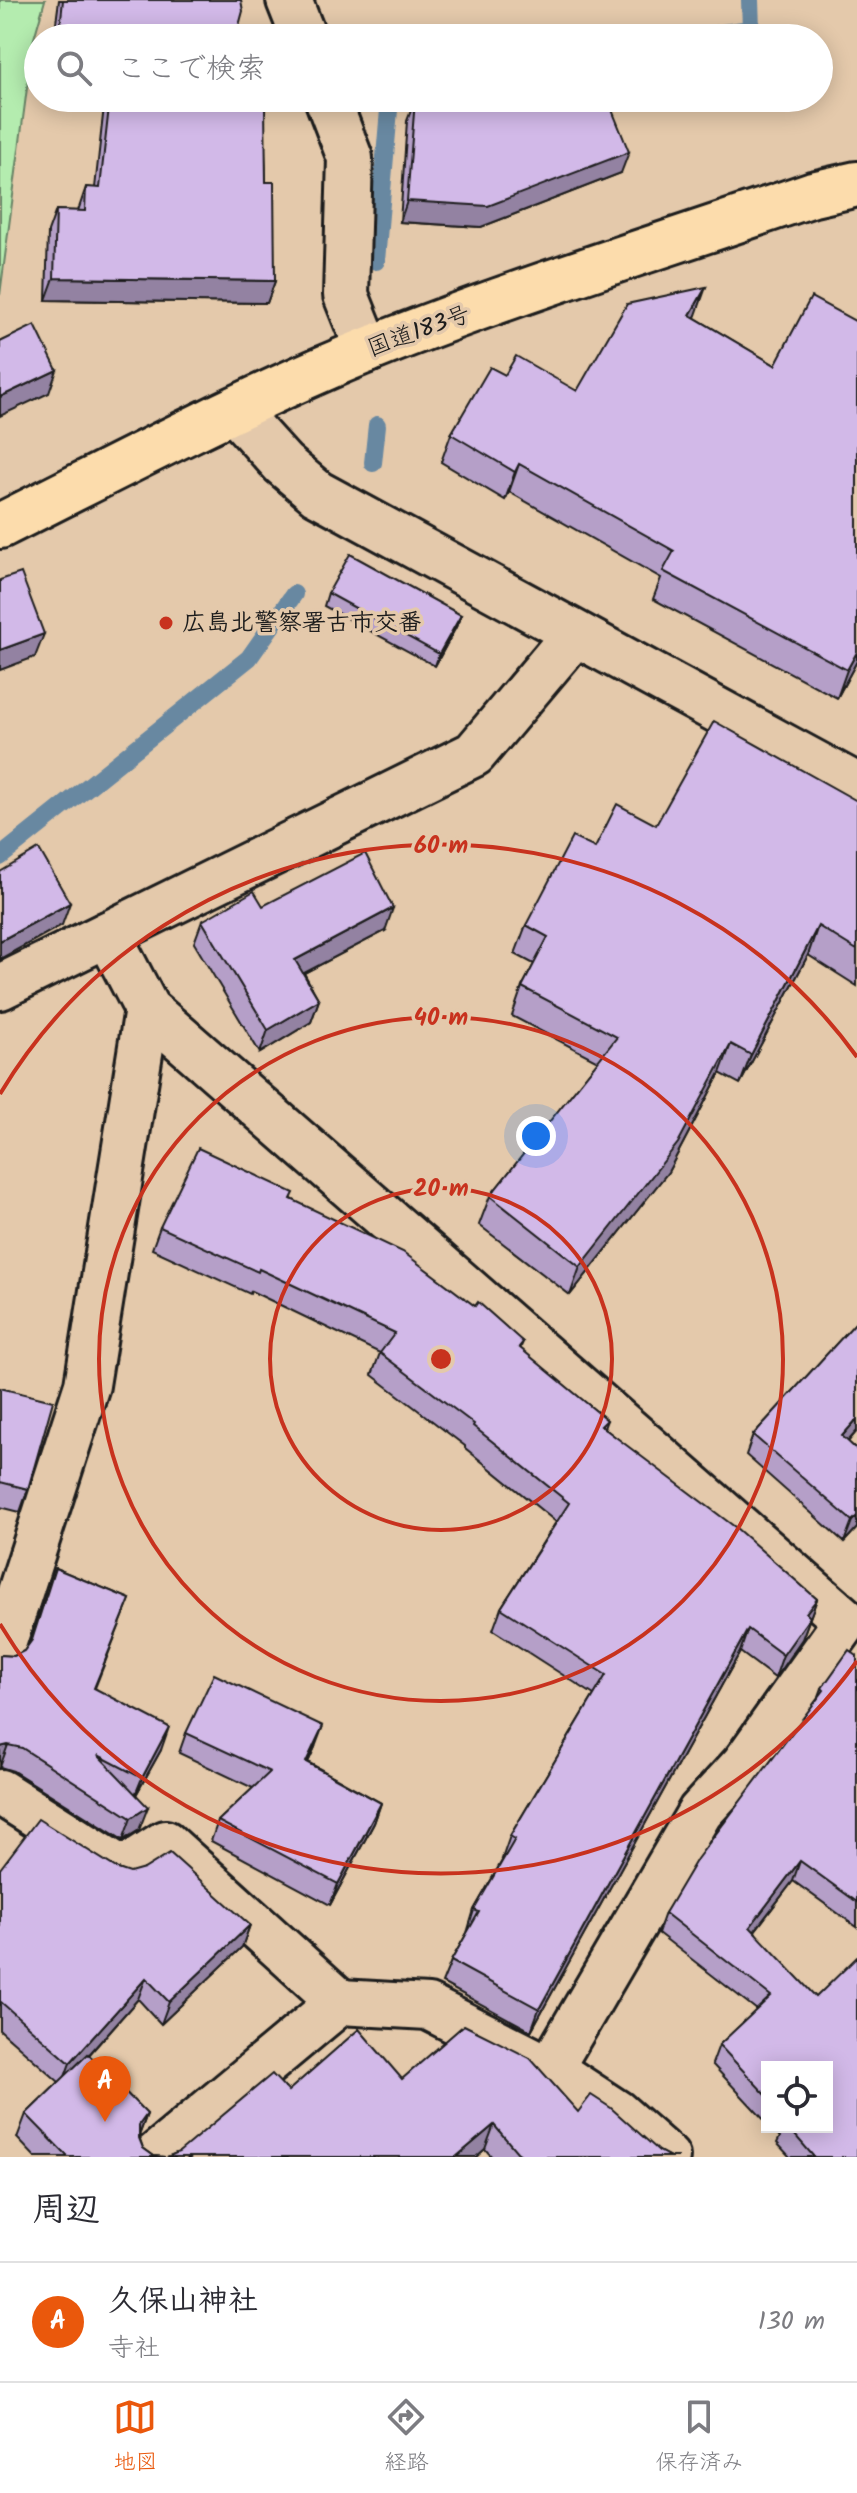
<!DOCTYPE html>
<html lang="ja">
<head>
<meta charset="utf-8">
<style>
  :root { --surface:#fff; --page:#f2f2f3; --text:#2b2b33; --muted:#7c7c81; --line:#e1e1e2; --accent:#ea580c }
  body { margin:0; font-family:Kalam,"Klee One",sans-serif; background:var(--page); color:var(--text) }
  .controls { position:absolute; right:24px; bottom:24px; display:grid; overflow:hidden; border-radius:0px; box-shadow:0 4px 20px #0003 }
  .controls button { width:72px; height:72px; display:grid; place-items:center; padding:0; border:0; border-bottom:2px solid var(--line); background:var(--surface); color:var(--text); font:40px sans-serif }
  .you { position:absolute; left:536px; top:1136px; width:28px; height:28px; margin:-20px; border:6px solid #fff; border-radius:50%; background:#1a73e8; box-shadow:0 0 0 12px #1a73e833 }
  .badge { display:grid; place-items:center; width:52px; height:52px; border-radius:50%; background:var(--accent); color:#fff; font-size:26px; font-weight:700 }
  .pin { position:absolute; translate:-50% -66px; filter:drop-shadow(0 2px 4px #0008) }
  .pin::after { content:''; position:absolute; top:42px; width:28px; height:24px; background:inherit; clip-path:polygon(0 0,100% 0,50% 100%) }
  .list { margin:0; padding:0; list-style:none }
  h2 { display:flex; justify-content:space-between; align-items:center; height:104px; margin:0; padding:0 32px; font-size:34px }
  h2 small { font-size:26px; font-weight:400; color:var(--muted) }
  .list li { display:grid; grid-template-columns:52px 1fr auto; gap:24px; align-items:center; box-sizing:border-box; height:120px; padding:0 32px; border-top:2px solid var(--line) }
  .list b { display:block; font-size:30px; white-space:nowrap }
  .list p { margin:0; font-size:26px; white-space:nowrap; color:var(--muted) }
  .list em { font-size:26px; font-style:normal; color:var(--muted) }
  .icon { flex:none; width:44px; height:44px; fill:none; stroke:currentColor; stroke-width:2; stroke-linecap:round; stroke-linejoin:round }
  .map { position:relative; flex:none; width:857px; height:2157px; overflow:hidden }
  .search { position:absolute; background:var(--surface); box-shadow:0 4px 20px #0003; left:24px; right:24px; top:24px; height:88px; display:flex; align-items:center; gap:20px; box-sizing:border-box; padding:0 28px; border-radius:44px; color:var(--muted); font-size:30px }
  .sheet { height:224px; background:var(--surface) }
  nav { display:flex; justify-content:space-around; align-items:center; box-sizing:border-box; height:112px; border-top:2px solid var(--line); background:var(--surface); font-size:22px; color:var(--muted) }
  nav a { display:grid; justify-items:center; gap:4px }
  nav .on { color:var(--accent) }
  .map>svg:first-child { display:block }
  .green { fill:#b4ecaf; stroke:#688466; stroke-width:2 }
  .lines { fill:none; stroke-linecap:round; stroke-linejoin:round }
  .stream { stroke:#6888a1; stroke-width:18 }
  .minor-casing { stroke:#1c1c1c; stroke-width:50 }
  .highway-casing { stroke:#1c1c1c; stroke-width:50 }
  .minor { stroke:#e4c9ab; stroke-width:44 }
  .highway { stroke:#fcdcac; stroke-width:44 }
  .wall { fill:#b59fc8; stroke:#1c1c1c; stroke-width:2 }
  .shaded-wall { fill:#9382a2; stroke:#1c1c1c; stroke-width:2 }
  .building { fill:#d2b9e8; stroke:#1c1c1c; stroke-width:2 }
  .ring { fill:none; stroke:#c8321e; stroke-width:4 }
  .poi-dot { fill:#c8321e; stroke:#e4c9ab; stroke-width:3 }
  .labels { text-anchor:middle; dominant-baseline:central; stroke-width:7; stroke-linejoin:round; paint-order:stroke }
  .street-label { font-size:24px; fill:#1c1c1c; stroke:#e4c9ab }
  .poi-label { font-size:24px; font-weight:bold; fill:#1c1c1c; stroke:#e4c9ab; text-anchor:start }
  .centre { fill:#c8321e; stroke:#e4c9ab; stroke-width:4 }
  .ring-label { font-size:24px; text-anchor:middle; font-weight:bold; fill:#c8321e; stroke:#e4c9ab; stroke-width:7; stroke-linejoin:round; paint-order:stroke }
</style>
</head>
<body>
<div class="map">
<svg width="857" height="2157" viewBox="0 0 857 2157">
  <rect width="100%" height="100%" fill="#e4c9ab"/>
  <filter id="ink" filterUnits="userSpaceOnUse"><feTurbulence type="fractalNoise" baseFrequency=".0125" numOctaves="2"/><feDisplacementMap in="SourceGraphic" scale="16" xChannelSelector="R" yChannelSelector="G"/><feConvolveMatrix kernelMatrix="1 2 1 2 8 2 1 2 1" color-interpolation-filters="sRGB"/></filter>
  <g filter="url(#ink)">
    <path class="green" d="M0 0H45L33 42 0 295Z"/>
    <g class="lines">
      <g class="stream">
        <path d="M688 38 751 29 750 0"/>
        <path d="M376 261 390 98"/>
        <path d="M373 463 377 425"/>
        <path d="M0 857 249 658 294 594"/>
      </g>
      <defs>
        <g id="minor">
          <path d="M289 0 304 38"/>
          <path d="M327 98 350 158 346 295 368 350"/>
          <path d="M234 410 283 464 317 493 857 786"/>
          <path d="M108 934 147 1009 846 1621 744 1764 700 1812 550 2069"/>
          <path d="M0 987 474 754 575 634"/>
          <path d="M0 1654 87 1385 147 1009"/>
          <path d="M0 1792 123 1870 165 1843 340 2002"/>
          <path d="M154 2157 340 2002 428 2007 550 2069 617 2113 667 2157"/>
        </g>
        <path id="highway" d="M0 526C108 472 216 415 327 367 484 300 652 250 813 194L857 184"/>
      </defs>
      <use href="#minor" class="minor-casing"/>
      <use href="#highway" class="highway-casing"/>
      <use href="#minor" class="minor"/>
      <use href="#highway" class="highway"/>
    </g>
    <g class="wall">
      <path d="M59 0H241L237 33 256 38H54Z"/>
      <path d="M47 98H263L266 182 275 281 267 303 46 300 48 232 56 210 78 211 86 187 95 188 104 106 47 99Z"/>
      <path d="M497 98H590L592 106 621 173 481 227 400 222 407 121 415 100 494 107Z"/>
      <path d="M696 315 694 317 775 365 857 322V661L837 698 653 599 661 578 509 492 505 500 441 462 451 434 505 375 577 391Z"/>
      <path d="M328 593 461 615 456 627 435 666 324 606Z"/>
      <path d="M857 801V986L808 955 740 1084 720 1073 668 1172 570 1295 479 1225 490 1196 598 1061 512 1016 522 987 534 964 515 954 526 925 595 848 656 825Z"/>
      <path d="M263 906 385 931 304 973 319 1000 311 1022 260 1053 194 943 202 921Z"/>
      <path d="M292 1199 475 1306 523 1342 520 1349 607 1420 604 1428 817 1599 802 1639 775 1678 740 1652 531 2031 442 1983 451 1961 467 1933 474 1910 503 1859H502L510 1836 594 1695 493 1630 501 1608 556 1522 465 1448V1446L372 1375 380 1353 251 1291 250 1294 152 1249 160 1227Z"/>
      <path d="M857 1321V1431L848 1442 857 1450V1528L844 1542 746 1455 753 1435Z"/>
      <path d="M0 1388 28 1489 20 1512 0 1507Z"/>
      <path d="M55 1568 130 1599 95 1688 161 1750 136 1795 139 1830 123 1840 13 1771 0 1767 1 1655 14 1656 24 1651 30 1642Z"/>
      <path d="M857 1656V1927L793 1881 755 1931 857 2157H790L777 2143 780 2137 771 2127H827L767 2067V2123L712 2064 719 2045 757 2010 658 1933 665 1913 818 1699 822 1688Z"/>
      <path d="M186 1733 315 1747 308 1762 381 1803 374 1823 330 1905 211 1841 218 1821 253 1788 179 1753Z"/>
      <path d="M0 1869H118L250 1925 242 1947 161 2024 138 1999 89 2055 147 2114 139 2136 143 2148 154 2156 165 2157H35L17 2138 26 2114 59 2082 0 2030Z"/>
      <path d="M402 2079 578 2112 670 2157H678H492L485 2149 476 2157H167L179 2152 288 2091Z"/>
    </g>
    <g class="shaded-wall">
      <path d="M47 98H107L104 106 47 99Z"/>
      <path d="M629 152 621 173 481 227 400 222 407 201Z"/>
      <path d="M54 278 275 281 267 303 46 300Z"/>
      <path d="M706 287 696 315 680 343 690 315Z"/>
      <path d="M57 370 49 393 0 416V397Z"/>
      <path d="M519 464 509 492 505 500 515 472Z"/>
      <path d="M461 615 456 627 435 666 439 654Z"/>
      <path d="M44 634 35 657 0 670V650Z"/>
      <path d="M857 652V661L837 698 847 670Z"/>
      <path d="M70 903 62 925 0 959V941Z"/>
      <path d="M393 908 385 931 287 982 295 960Z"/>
      <path d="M818 926 808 955 740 1084 751 1055Z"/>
      <path d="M319 1000 311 1022 260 1053 268 1030Z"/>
      <path d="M731 1044 720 1073 668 1172 570 1295 580 1267Z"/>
      <path d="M857 1419V1431L834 1457 842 1436Z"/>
      <path d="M857 1516V1528L844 1542 852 1521Z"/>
      <path d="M817 1599 802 1639 775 1678 783 1655 806 1613Z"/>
      <path d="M748 1629 740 1652 531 2031 539 2009Z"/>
      <path d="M323 1726 315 1747 299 1782 306 1762Z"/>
      <path d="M169 1727 161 1750 133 1800 142 1778Z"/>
      <path d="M8 1745 0 1767V1747Z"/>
      <path d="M381 1803 374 1823 330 1905 338 1884Z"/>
      <path d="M148 1807 139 1830 123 1840 131 1818Z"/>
      <path d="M800 1861 793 1881 743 1946 750 1927Z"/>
      <path d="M250 1925 242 1947 161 2024 169 2002Z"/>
      <path d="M146 1978 138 1999 62 2085 70 2063Z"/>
      <path d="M147 2114 138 2138 139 2125Z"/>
      <path d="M494 2125 485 2149 476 2157H456Z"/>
    </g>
    <g class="building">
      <path d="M63 0H241L243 11 237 33 256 37 59 38Z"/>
      <path d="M110 98H263L265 106 266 182H274L275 281 54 278 56 210 85 211 86 187 100 188Z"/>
      <path d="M504 98H590L592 106 608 100 629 152 488 206 407 201 415 100 506 108Z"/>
      <path d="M706 287 690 315 775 365 811 297 857 322V652L847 670 663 571 674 551 519 464 515 472 451 434 490 367 505 375 516 356 577 391 627 304Z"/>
      <path d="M35 325 57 370 0 397V342Z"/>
      <path d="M350 554 461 615 439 654 328 593Z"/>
      <path d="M21 573 44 634 0 650V580Z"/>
      <path d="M714 721 857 801V950L818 926 751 1055 731 1044 678 1143 580 1267 490 1196 617 1037 522 987 548 937 526 925 572 837 595 848 617 804 656 825Z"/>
      <path d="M39 849 70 903 0 941V872Z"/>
      <path d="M365 853 393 908 295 960 319 1000 268 1030 202 921 254 891 263 906Z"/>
      <path d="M198 1148 294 1193 291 1199 403 1252 475 1306 478 1302 523 1342 519 1347 607 1420 601 1426 735 1527 817 1599 806 1613 810 1617 783 1655 748 1629 539 2009 451 1961 479 1912 474 1910 515 1839 510 1836 606 1675 501 1608 569 1503 473 1426 474 1424 380 1353 395 1333 259 1269 258 1272 160 1227Z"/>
      <path d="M857 1321V1419L842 1436 857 1450V1516L852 1521 753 1435Z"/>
      <path d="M0 1388 53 1401 28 1489 0 1482Z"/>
      <path d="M55 1568 130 1599 94 1688 169 1727 142 1778 98 1755 148 1807 131 1818 22 1748 8 1745 0 1747V1655L14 1656 24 1651 32 1640Z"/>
      <path d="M849 1650 857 1656V1902L800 1861 750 1927 816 1997 857 1957V2157H814L788 2127H827V2067H767V2096L719 2045 771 1996 665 1913 697 1859 824 1690 822 1688Z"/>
      <path d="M214 1674 323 1726 306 1762 381 1803 338 1884 218 1821 270 1772 186 1733Z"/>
      <path d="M38 1819 118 1869 130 1873 144 1869 170 1853 250 1925 169 2002 146 1978 70 2063 1 2002 0 2003V1869Z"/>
      <path d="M464 2025 530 2058 578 2112 591 2095 611 2108 659 2151 670 2157H678H524L517 2152 494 2125 456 2157H167L179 2152 272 2074 288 2091 359 2029 402 2079Z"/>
      <path d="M88 2054 147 2114 139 2125V2138L143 2148 154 2156 165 2157H68L26 2114Z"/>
    </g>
  </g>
  <g class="ring">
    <circle cx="441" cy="1359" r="171"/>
    <circle cx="441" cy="1359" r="342"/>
    <path d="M857 1661A514 514 0 0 1 0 1624M0 1094A514 514 0 0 1 857 1057"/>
  </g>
  <circle class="poi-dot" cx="166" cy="623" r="8"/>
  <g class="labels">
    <g class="street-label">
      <text transform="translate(419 332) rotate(-20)">国道183号</text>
    </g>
    <g class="poi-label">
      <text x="182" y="623">広島北警察署古市交番</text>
    </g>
  </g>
  <circle cx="441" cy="1359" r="12" class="centre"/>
  <g class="ring-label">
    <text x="441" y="853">60 m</text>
    <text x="441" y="1025">40 m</text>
    <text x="441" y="1196">20 m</text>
  </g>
</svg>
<div class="controls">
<button><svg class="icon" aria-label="locate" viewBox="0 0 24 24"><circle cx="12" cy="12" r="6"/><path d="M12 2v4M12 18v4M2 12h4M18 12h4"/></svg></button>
</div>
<div class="you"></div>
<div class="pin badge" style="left:105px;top:2122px">A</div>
<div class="search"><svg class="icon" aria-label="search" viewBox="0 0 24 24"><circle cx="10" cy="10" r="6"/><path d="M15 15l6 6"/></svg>ここで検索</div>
</div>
<section class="sheet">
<h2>周辺<small></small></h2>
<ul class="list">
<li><span class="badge">A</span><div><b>久保山神社</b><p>寺社</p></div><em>130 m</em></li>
</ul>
</section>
<nav>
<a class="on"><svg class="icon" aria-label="map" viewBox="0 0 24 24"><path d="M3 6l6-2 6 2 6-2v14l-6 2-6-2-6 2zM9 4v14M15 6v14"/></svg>地図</a>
<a><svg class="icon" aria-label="directions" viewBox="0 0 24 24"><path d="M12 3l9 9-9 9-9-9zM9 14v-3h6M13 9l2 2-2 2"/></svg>経路</a>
<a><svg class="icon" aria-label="saved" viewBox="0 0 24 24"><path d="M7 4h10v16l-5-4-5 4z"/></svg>保存済み</a>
</nav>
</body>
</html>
